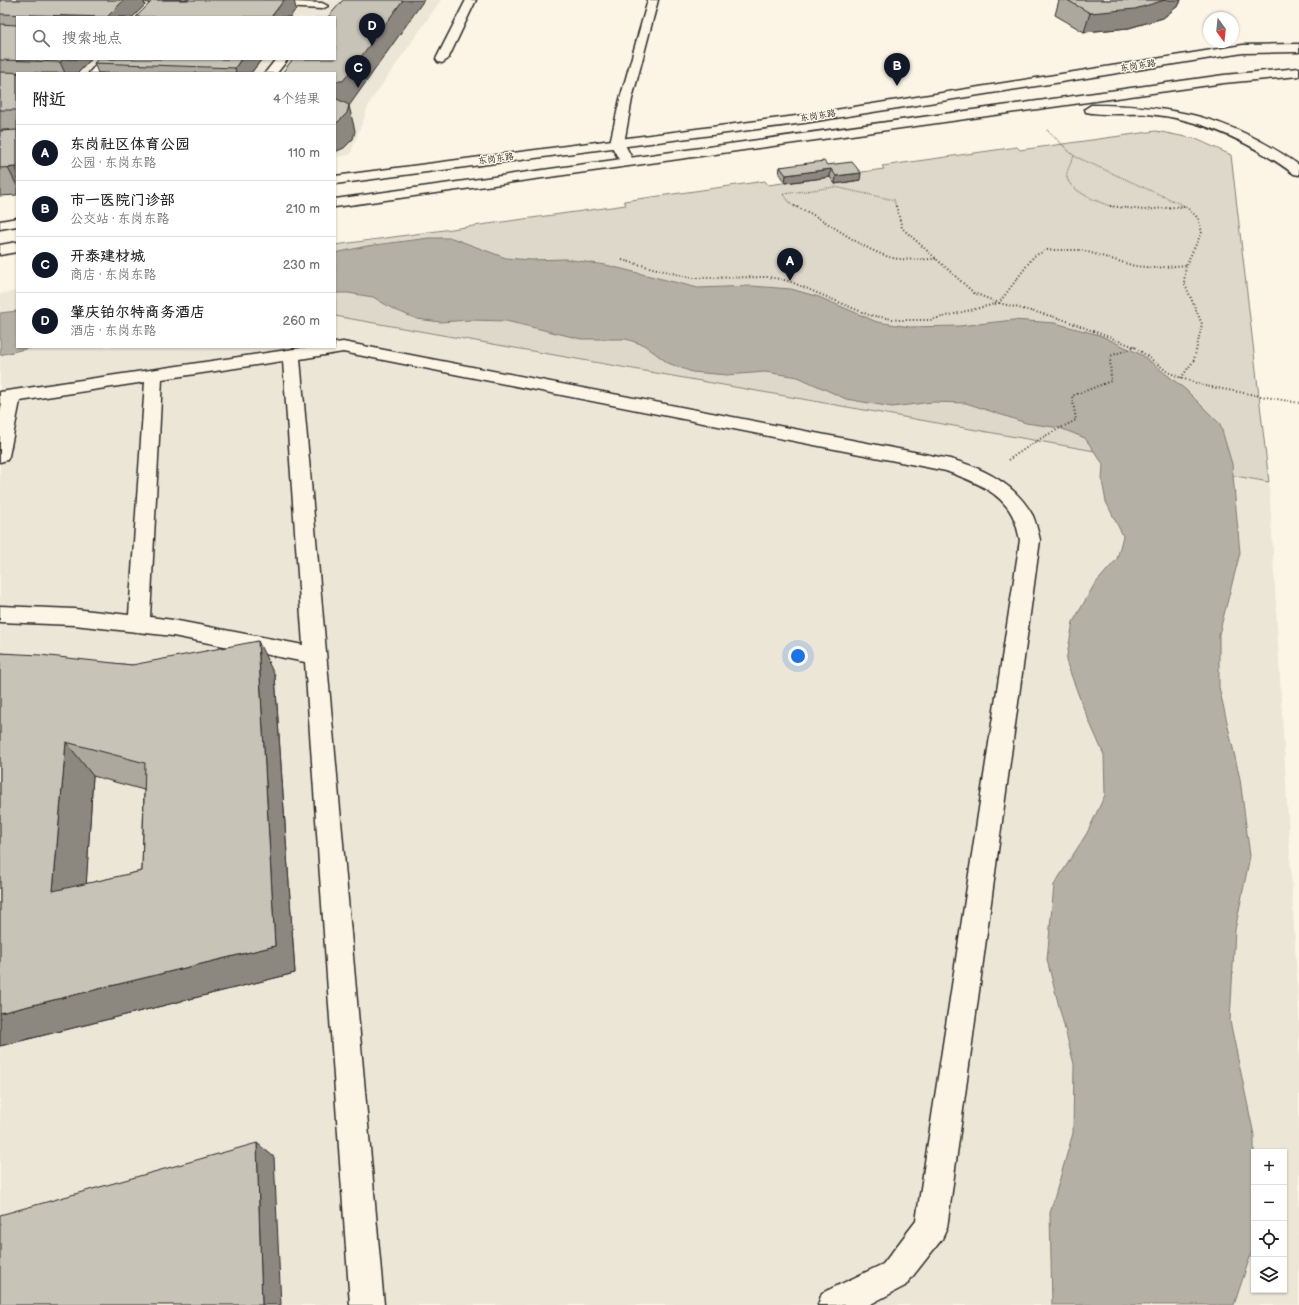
<!DOCTYPE html>
<html lang="zh">
<head>
<meta charset="utf-8">
<style>
  :root { --surface:#fff; --page:#f6f6f6; --text:#222; --muted:#767676; --line:#e0e0e0; --accent:#111827 }
  body { margin:0; font-family:"Balsamiq Sans","LXGW WenKai TC",sans-serif; background:var(--page); color:var(--text) }
  .controls { position:absolute; right:12px; bottom:12px; display:grid; overflow:hidden; border-radius:0px; box-shadow:0 1px 3px #0004 }
  .controls button { width:36px; height:36px; display:grid; place-items:center; padding:0; border:0; border-bottom:1px solid var(--line); background:var(--surface); color:var(--text); font:20px sans-serif }
  .compass { position:absolute; left:1203px; top:12px; width:36px; height:36px; border-radius:50%; background:var(--surface); box-shadow:0 1px 3px #0004; rotate:165deg }
  .you { position:absolute; left:798px; top:656px; width:14px; height:14px; margin:-10px; border:3px solid #fff; border-radius:50%; background:#1a73e8; box-shadow:0 0 0 6px #1a73e833 }
  .badge { display:grid; place-items:center; width:26px; height:26px; border-radius:50%; background:var(--accent); color:#fff; font-size:13px; font-weight:700 }
  .pin { position:absolute; translate:-50% -33px; filter:drop-shadow(0 1px 2px #0008) }
  .pin::after { content:''; position:absolute; top:21px; width:14px; height:12px; background:inherit; clip-path:polygon(0 0,100% 0,50% 100%) }
  .list { margin:0; padding:0; list-style:none }
  h2 { display:flex; justify-content:space-between; align-items:center; height:52px; margin:0; padding:0 16px; font-size:17px }
  h2 small { font-size:13px; font-weight:400; color:var(--muted) }
  .list li { display:grid; grid-template-columns:26px 1fr auto; gap:12px; align-items:center; box-sizing:border-box; height:56px; padding:0 16px; border-top:1px solid var(--line) }
  .list b { display:block; font-size:15px; white-space:nowrap }
  .list p { margin:0; font-size:13px; white-space:nowrap; color:var(--muted) }
  .list em { font-size:13px; font-style:normal; color:var(--muted) }
  .icon { flex:none; width:22px; height:22px; fill:none; stroke:currentColor; stroke-width:2; stroke-linecap:round; stroke-linejoin:round }
  .map { position:relative; flex:none; width:1299px; height:1305px; overflow:hidden }
  .search { position:absolute; background:var(--surface); box-shadow:0 1px 3px #0004; left:16px; top:16px; width:320px; height:44px; display:flex; align-items:center; gap:10px; box-sizing:border-box; padding:0 14px; border-radius:0px; color:var(--muted); font-size:15px }
  .panel { position:absolute; background:var(--surface); box-shadow:0 1px 3px #0004; left:16px; top:72px; width:320px; height:276px; border-radius:0px }
  .map>svg:first-child { display:block }
  .built { fill:#ece6d7; fill-rule:evenodd }
  .green { fill:#ded8ca; stroke:#84827a }
  .water { fill:#b4b0a5; stroke:#7d7b74 }
  .lines { fill:none; stroke-linecap:round; stroke-linejoin:round }
  .minor-casing { stroke:#2b2b2b; stroke-width:3 }
  .major-casing { stroke:#2b2b2b; stroke-width:3 }
  .path-far1 { stroke:#2b2b2b; stroke-width:1.5; stroke-dasharray:0.5 1.5; stroke-linecap:butt }
  .path { stroke:#2b2b2b; stroke-width:2; stroke-dasharray:1 2.5; stroke-linecap:butt }
  .minor { fill:#fcf5e5; fill-rule:evenodd }
  .major { fill:#fcf5e5; fill-rule:evenodd }
  .wall { fill:#aca89d; stroke:#2b2b2b; fill-rule:evenodd }
  .shaded-wall { fill:#8c8880; stroke:#2b2b2b }
  .building { fill:#c8c3b7; stroke:#2b2b2b; fill-rule:evenodd }
  .labels { text-anchor:middle; dominant-baseline:central; stroke-width:3; stroke-linejoin:round; paint-order:stroke }
  .far-street-label { font-size:9px; fill:#2b2b2b; stroke:#fcf5e5 }
</style>
</head>
<body>
<div class="map">
<svg width="1299" height="1305" viewBox="0 0 1299 1305">
  <rect width="100%" height="100%" fill="#fcf5e5"/>
  <filter id="ink" filterUnits="userSpaceOnUse"><feTurbulence type="fractalNoise" baseFrequency=".025" numOctaves="2"/><feDisplacementMap in="SourceGraphic" scale="8" xChannelSelector="R" yChannelSelector="G"/><feConvolveMatrix kernelMatrix="1 2 1 2 8 2 1 2 1" color-interpolation-filters="sRGB"/></filter>
  <g filter="url(#ink)">
    <g class="built">
      <path d="M0 0H441L370 102 350 155 335 157V73H17V195L0 196ZM17 17H335V59H17Z"/>
      <path d="M17 291V347H335V316L1269 482 1299 1015V1305H0V294ZM1254 1152H1284V1290H1254Z"/>
    </g>
    <path class="green" d="M1156 131 1196 139 1231 155 1269 482 335 316V245L626 205 624 201 765 181 768 185 884 169 882 166 1017 147 1020 150Z"/>
    <g class="water">
      <path d="M429 238H452L506 258 531 260 565 259 606 265 698 288 752 286 791 289 819 297 877 322 910 327 959 326 1014 320 1055 323 1099 335 1142 355 1186 390 1220 424 1232 464 1240 553 1219 634V687L1240 779 1250 856 1235 930 1230 1021 1254 1135V1245L1234 1305H1052L1050 1213 1073 1133 1074 1064 1047 960 1054 885 1087 833 1105 795 1104 755 1083 707 1066 661 1073 622 1094 585 1117 559 1123 536 1106 502 1102 481 1103 464 1085 438 1060 428 1026 423 966 403 932 402 892 407 846 399 798 377 765 372 727 375 692 372 668 363 644 345 626 339H581L506 321 470 320 440 322 417 319 393 309 373 297 348 293H335V253L367 246Z"/>
      <path d="M17 311V347H33L0 355V313Z"/>
    </g>
    <g class="lines">
      <defs>
        <g id="minor">
          <path d="M144 0H188L189 1C184 6 149 5 144 0Z"/>
          <path d="M466 0H476L448 59 442 63 438 62 436 59Z"/>
          <path d="M648 0H658L632 99 624 143 634 162 632 165H622L610 143 620 99Z"/>
          <path d="M265 1 322 3 328 6 322 9 261 6 259 4Z"/>
          <path d="M101 59H114L102 73H89Z"/>
          <path d="M276 59H288L277 73H265Z"/>
          <path d="M343 342 950 459C983 468 1016 484 1033 516 1036 523 1038 532 1040 540L947 1228 942 1239 905 1286 869 1305H818L822 1293 883 1264 916 1221 1020 540C1018 533 1017 525 1014 519 1003 492 971 480 946 471L343 352 300 359 384 1305H350L305 662 173 636 74 625 0 622V606L74 609 129 615 145 382 20 401 9 456 7 460 0 462V411L2 403 0 404V392L308 347H335V343ZM283 361 303 645 173 620 150 617 162 379Z"/>
        </g>
        <g id="major">
          <path d="M1299 44V52L1243 53 804 123 335 184V176L804 115 1243 45Z"/>
          <path d="M1299 68V76L1224 83 335 207V199L1224 75Z"/>
          <path d="M1091 105C1173 105 1231 117 1299 165V175L1294 174C1250 142 1203 119 1148 114 1129 113 1104 116 1086 112L1085 109Z"/>
          <path d="M17 218V226L0 229V221Z"/>
          <path d="M17 242V252L0 255V245Z"/>
        </g>
      </defs>
      <use href="#minor" class="minor-casing"/>
      <use href="#major" class="major-casing"/>
      <g class="path-far1">
        <path d="M1047 130 1074 156C1072 162 1066 170 1067 177 1069 191 1102 204 1114 207"/>
        <path d="M1074 156 1187 207"/>
        <path d="M797 207 792 205 783 194 835 187 894 200 896 207"/>
        <path d="M1179 207 1185 206"/>
      </g>
      <g class="path">
        <path d="M794 206C828 219 855 246 889 257 901 261 923 259 936 259"/>
        <path d="M896 206 902 228 974 293 999 303 1059 318 1135 347 1168 372 1181 378 1206 386 1299 403"/>
        <path d="M1110 206 1144 210 1185 206"/>
        <path d="M622 260 691 278 769 277 789 281 869 315 898 320H930L999 303 1034 256 1047 250H1081L1135 266 1155 268 1186 265"/>
        <path d="M1181 378 1194 360 1202 324 1184 282 1186 265 1202 232 1198 218 1185 206"/>
        <path d="M1008 460 1043 437 1076 420 1072 396 1111 381 1110 356 1135 347"/>
      </g>
      <use href="#minor" class="minor"/>
      <use href="#major" class="major"/>
    </g>
    <g class="wall">
      <path d="M0 0H143L145 5 133 17H17V59H91L78 73H17V195L0 196V131L10 130H0Z"/>
      <path d="M1059 0H1181L1179 5 1163 18 1129 28 1084 32 1055 15Z"/>
      <path d="M262 59 251 73H98L94 63Z"/>
      <path d="M827 165 860 180 835 184 830 177 785 183 779 174 780 167Z"/>
      <path d="M0 653 132 665 275 676 295 973 0 1046ZM93 776 144 790 142 871 86 884Z"/>
    </g>
    <g class="shaded-wall">
      <path d="M124 0H143L145 5 133 17H107Z"/>
      <path d="M284 0H294L296 9 290 17H271Z"/>
      <path d="M403 0H424L349 106 355 131 353 139 344 148 335 152V81Z"/>
      <path d="M1165 0H1181L1179 5 1163 18 1129 28 1084 32 1090 13Z"/>
      <path d="M64 59H91L78 73H65L60 62Z"/>
      <path d="M241 59H262L251 73H236L235 68Z"/>
      <path d="M17 167V186L8 168Z"/>
      <path d="M831 169 830 177 785 183 786 175Z"/>
      <path d="M861 173 860 180 835 184 836 176Z"/>
      <path d="M258 641 275 676 295 973 0 1046V1013L275 946Z"/>
      <path d="M66 742 93 776 84 921 53 891Z"/>
      <path d="M257 1143 274 1157 281 1305H262Z"/>
    </g>
    <g class="building">
      <path d="M0 0H124L107 17 0 14Z"/>
      <path d="M153 0H284L271 17H136Z"/>
      <path d="M343 0H403L343 81H335V73H282L293 59H335V17H328Z"/>
      <path d="M1067 0H1165L1135 9 1090 13Z"/>
      <path d="M0 24 17 25V59H64L60 62 0 60Z"/>
      <path d="M98 59H241L235 68 94 63Z"/>
      <path d="M0 72 37 73H17V110H0Z"/>
      <path d="M335 98 349 105 347 113 338 122 335 123Z"/>
      <path d="M17 130V167L0 168V131Z"/>
      <path d="M824 161 827 165 852 162 861 173 836 176 831 169 786 175 780 167Z"/>
      <path d="M258 641 275 946 0 1013V653L40 655 132 665ZM66 742 145 763 142 871 53 891Z"/>
      <path d="M257 1143 262 1305H0V1215Z"/>
    </g>
  </g>
  <g class="labels">
    <g class="far-street-label">
      <text transform="translate(1138 66) rotate(-9)">东岗东路</text>
      <text transform="translate(818 116) rotate(-9)">东岗东路</text>
      <text transform="translate(496 159) rotate(-8)">东岗东路</text>
    </g>
  </g>
</svg>
<div class="controls">
<button>+</button>
<button>−</button>
<button><svg class="icon" aria-label="locate" viewBox="0 0 24 24"><circle cx="12" cy="12" r="6"/><path d="M12 2v4M12 18v4M2 12h4M18 12h4"/></svg></button>
<button><svg class="icon" aria-label="layers" viewBox="0 0 24 24"><path d="M12 4l9 5-9 5-9-5zM3 14l9 5 9-5"/></svg></button>
</div>
<svg class="compass" viewBox="-18 -18 36 36"><path d="M0-13l5 13h-10z" fill="#e53935"/><path d="M0 13l5-13h-10z" fill="#767676"/></svg>
<div class="you"></div>
<div class="pin badge" style="left:790px;top:281px">A</div>
<div class="pin badge" style="left:897px;top:86px">B</div>
<div class="pin badge" style="left:358px;top:88px">C</div>
<div class="pin badge" style="left:372px;top:46px">D</div>
<div class="search"><svg class="icon" aria-label="search" viewBox="0 0 24 24"><circle cx="10" cy="10" r="6"/><path d="M15 15l6 6"/></svg>搜索地点</div>
<section class="panel">
<h2>附近<small>4个结果</small></h2>
<ul class="list">
<li><span class="badge">A</span><div><b>东岗社区体育公园</b><p>公园 · 东岗东路</p></div><em>110 m</em></li>
<li><span class="badge">B</span><div><b>市一医院门诊部</b><p>公交站 · 东岗东路</p></div><em>210 m</em></li>
<li><span class="badge">C</span><div><b>开泰建材城</b><p>商店 · 东岗东路</p></div><em>230 m</em></li>
<li><span class="badge">D</span><div><b>肇庆铂尔特商务酒店</b><p>酒店 · 东岗东路</p></div><em>260 m</em></li>
</ul>
</section>
</div>
</body>
</html>
